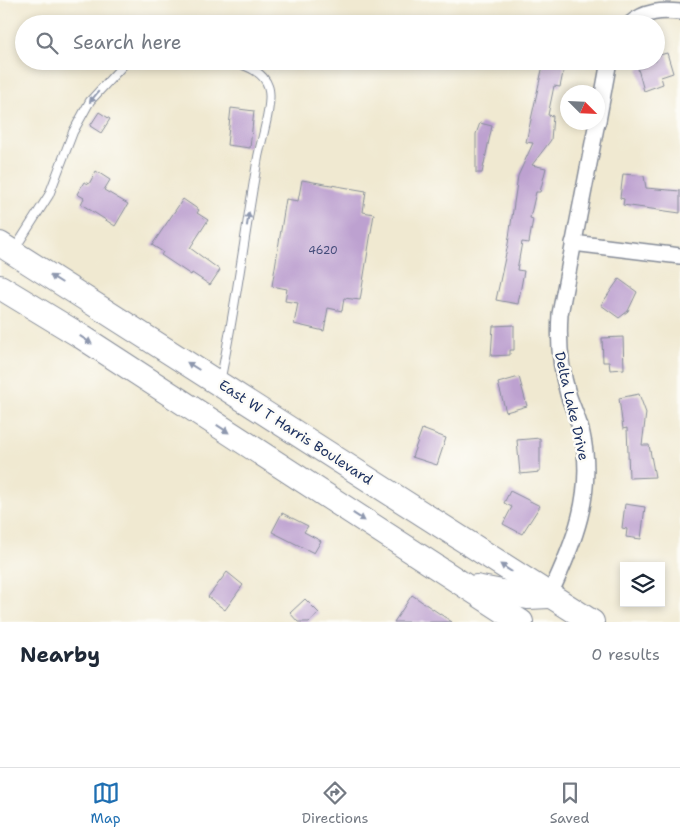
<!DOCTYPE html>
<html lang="en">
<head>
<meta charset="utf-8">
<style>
  :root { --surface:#fff; --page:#f2f2f3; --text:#1f2937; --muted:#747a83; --line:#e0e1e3; --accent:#1f6fb2 }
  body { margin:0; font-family:"Shantell Sans",sans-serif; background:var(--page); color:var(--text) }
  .controls { position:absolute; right:15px; bottom:15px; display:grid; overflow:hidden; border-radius:0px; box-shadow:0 2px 8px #0003 }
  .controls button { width:45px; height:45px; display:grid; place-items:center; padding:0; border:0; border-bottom:1px solid var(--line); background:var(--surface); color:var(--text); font:25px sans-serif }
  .compass { position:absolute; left:560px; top:85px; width:45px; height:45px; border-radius:50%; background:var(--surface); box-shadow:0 2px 8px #0003; rotate:114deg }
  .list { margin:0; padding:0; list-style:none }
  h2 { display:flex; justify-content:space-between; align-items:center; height:65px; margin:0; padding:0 20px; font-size:21px }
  h2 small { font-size:16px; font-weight:400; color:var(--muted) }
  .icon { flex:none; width:28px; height:28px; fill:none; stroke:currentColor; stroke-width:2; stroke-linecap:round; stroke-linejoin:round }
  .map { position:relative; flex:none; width:680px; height:622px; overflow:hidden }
  .search { position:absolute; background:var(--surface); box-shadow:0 2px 8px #0003; left:15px; right:15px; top:15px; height:55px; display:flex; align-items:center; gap:12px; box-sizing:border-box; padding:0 18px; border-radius:28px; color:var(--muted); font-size:19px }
  .sheet { height:145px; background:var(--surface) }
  nav { display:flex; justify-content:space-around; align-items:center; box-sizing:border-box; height:70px; border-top:1px solid var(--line); background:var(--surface); font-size:14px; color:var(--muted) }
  nav a { display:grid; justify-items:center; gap:2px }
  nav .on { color:var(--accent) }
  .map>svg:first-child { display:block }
  .building { fill:#bda1d0 }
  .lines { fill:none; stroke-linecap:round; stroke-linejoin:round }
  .lane-casing { stroke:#868c98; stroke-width:10 }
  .street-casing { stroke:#868c98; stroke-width:18 }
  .primary-casing { stroke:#868c98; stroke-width:26 }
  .lane { stroke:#fff; stroke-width:8 }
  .street { stroke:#fff; stroke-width:15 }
  .primary { stroke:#fff; stroke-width:24 }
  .oneway { fill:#8d97ae }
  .labels { text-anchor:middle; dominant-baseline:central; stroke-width:5; stroke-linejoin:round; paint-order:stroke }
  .number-label { font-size:11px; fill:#444c7a }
  .street-label { font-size:14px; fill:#1b2f5e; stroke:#fdfcf7 }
</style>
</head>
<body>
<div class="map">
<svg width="680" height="622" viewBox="0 0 680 622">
  <rect width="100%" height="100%" fill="#fdfcf7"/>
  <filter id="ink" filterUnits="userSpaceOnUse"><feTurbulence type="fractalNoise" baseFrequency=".02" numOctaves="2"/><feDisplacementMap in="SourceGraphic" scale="10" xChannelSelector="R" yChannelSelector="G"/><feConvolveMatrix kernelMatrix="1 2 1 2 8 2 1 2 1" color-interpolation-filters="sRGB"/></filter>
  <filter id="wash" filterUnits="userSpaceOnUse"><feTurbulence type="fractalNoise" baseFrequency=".0096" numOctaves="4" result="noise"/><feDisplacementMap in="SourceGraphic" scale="20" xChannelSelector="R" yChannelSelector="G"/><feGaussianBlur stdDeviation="1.12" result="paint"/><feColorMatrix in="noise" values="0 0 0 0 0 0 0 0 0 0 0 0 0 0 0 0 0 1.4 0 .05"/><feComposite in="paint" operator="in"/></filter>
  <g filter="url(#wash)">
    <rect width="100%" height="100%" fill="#f0e9d1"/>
    <g id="blocks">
      <g class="building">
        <path d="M667 53 673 73 661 77 663 84 644 91 638 69 646 66 644 61H656V56Z"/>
        <path d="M544 61 565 63 560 87 554 86 548 115 553 116 551 140 532 165 546 168 540 192H536L530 218 533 219 529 243 522 242 517 270 524 271 518 304 496 300 508 244 518 176 533 143 526 142Z"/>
        <path d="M231 108 254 111 250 148 227 145Z"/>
        <path d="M99 112 110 119 101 133 90 126Z"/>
        <path d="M480 123 492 126 482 173H476V134Z"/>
        <path d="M96 171 110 180 104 190 128 204 115 226 81 204 84 198 77 194 84 182 89 184Z"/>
        <path d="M623 174 644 176 646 188 680 191V213L623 205 624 199 620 198Z"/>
        <path d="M302 180 366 191 363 212 374 214 360 300 344 298 342 311 328 308 324 331 294 324 298 303 285 301 287 289 272 286 286 199 298 201Z"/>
        <path d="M183 199 199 210 197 213 208 220 190 248 220 270 210 285 192 273 191 275 161 255 163 252 152 245Z"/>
        <path d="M619 279 637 292 628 311 619 318 601 305Z"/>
        <path d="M514 325V350H510V355L491 356 493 326Z"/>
        <path d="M623 337 624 369 610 370 609 362H603L602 338Z"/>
        <path d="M519 377 527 406 506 412 498 383Z"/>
        <path d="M639 394 646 413 642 445H649L655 477 629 478 627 428 623 429 619 398Z"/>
        <path d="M422 429 446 438 437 465 412 457Z"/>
        <path d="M540 438V472L520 474 517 440Z"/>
        <path d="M510 491 540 506 522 534 503 524 512 507 504 503Z"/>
        <path d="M625 504 645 507 641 539 626 537 627 529 622 528Z"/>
        <path d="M282 513 308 526 304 532 321 541 314 553 272 532Z"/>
        <path d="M227 572 243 585 225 610 208 597Z"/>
        <path d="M412 595 452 622H394Z"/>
        <path d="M305 599 319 613 309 622H298L290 613Z"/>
      </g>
    </g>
  </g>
  <g filter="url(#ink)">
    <use href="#blocks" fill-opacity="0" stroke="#868c98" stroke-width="1"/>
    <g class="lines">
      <defs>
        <g id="lane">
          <path d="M14 250 49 195 73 132 90 101 127 61"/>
          <path d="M220 382C236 307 245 232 258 157 261 141 274 101 268 86 263 71 246 66 232 61"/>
        </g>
        <g id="street">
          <path d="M630 24C645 11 662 10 680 12"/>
          <path d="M598 121 609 61"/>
          <path d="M573 243 680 256"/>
          <path d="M549 596C574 544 595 492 582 434 579 420 572 407 568 394 560 367 558 343 560 314L597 122"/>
        </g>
        <g id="primary">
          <path d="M0 244 592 622"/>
          <path d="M0 287 79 335 521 622"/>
          <path d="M476 587 528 597 549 596"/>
        </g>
      </defs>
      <use href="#lane" class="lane-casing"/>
      <use href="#street" class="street-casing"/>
      <use href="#primary" class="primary-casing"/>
      <use href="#lane" class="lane"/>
      <use href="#street" class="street"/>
      <use href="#primary" class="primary"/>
    </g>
    <defs><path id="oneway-solid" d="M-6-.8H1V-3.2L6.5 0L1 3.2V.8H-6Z" transform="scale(1.25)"/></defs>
    <g class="oneway">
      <use href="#oneway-solid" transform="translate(94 97) rotate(129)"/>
      <use href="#oneway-solid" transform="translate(248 219) rotate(-81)"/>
      <use href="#oneway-solid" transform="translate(56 279) rotate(-148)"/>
      <use href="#oneway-solid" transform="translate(86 340) rotate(33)"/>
      <use href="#oneway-solid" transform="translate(193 366) rotate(-148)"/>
      <use href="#oneway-solid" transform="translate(223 429) rotate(33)"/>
      <use href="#oneway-solid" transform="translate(359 517) rotate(33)"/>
      <use href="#oneway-solid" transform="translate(506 568) rotate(-147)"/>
    </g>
  </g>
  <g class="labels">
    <g class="number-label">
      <text x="323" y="250">4620</text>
    </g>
    <g class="street-label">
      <text transform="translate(572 406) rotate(77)">Delta Lake Drive</text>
      <text transform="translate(296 432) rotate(33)">East W T Harris Boulevard</text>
    </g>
  </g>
</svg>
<div class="controls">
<button><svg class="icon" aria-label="layers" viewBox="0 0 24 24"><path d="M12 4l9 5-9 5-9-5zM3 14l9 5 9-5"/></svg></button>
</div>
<svg class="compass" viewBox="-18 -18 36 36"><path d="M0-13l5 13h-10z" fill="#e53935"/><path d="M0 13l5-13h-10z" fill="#747a83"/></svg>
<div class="search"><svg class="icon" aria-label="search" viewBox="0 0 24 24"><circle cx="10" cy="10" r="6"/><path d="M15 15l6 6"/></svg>Search here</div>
</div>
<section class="sheet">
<h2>Nearby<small>0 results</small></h2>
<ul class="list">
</ul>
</section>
<nav>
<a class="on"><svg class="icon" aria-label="map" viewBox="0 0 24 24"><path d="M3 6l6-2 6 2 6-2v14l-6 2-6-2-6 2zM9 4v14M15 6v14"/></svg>Map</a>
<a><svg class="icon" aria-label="directions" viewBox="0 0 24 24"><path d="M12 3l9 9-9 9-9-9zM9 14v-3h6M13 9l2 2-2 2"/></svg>Directions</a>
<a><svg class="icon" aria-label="saved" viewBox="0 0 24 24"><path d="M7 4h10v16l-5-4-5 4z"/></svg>Saved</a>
</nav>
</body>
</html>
